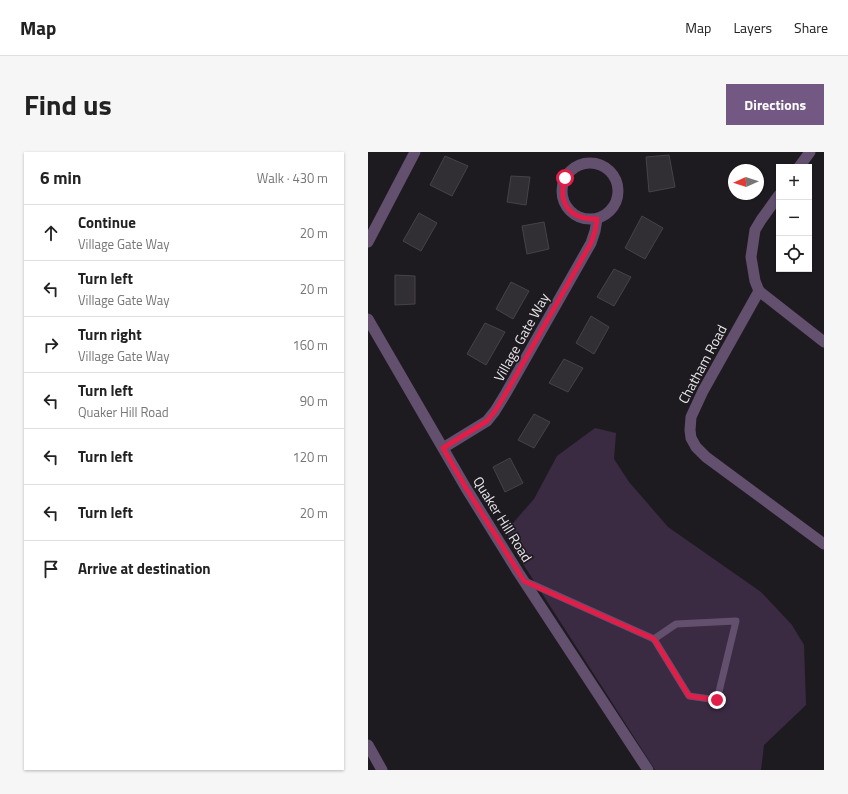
<!DOCTYPE html>
<html lang="en">
<head>
<meta charset="utf-8">
<style>
  :root { --surface:#fff; --page:#f6f6f6; --text:#222; --muted:#767676; --line:#e0e0e0; --accent:#735883 }
  body { margin:0; font-family:"Titillium Web",sans-serif; background:var(--page); color:var(--text) }
  .controls { position:absolute; right:12px; top:12px; display:grid; overflow:hidden; border-radius:0px; box-shadow:0 1px 3px #0004 }
  .controls button { width:36px; height:36px; display:grid; place-items:center; padding:0; border:0; border-bottom:1px solid var(--line); background:var(--surface); color:var(--text); font:20px sans-serif }
  .compass { position:absolute; left:360px; top:12px; width:36px; height:36px; border-radius:50%; background:var(--surface); box-shadow:0 1px 3px #0004; rotate:267deg }
  .stop { position:absolute; width:12px; height:12px; margin:-9px; border:3px solid #e11d48; border-radius:50%; background:#fff }
  .stop.end { background:#e11d48; border-color:#fff; box-shadow:0 1px 4px #0008 }
  .list { margin:0; padding:0; list-style:none }
  h2 { display:flex; justify-content:space-between; align-items:center; height:52px; margin:0; padding:0 16px; font-size:17px }
  h2 small { font-size:13px; font-weight:400; color:var(--muted) }
  .list li { display:grid; grid-template-columns:26px 1fr auto; gap:12px; align-items:center; box-sizing:border-box; height:56px; padding:0 16px; border-top:1px solid var(--line) }
  .list b { display:block; font-size:15px; white-space:nowrap }
  .list p { margin:0; font-size:13px; white-space:nowrap; color:var(--muted) }
  .list em { font-size:13px; font-style:normal; color:var(--muted) }
  .icon { flex:none; width:22px; height:22px; fill:none; stroke:currentColor; stroke-width:2; stroke-linecap:round; stroke-linejoin:round }
  .map { position:relative; flex:none; width:456px; height:618px; overflow:hidden; border-radius:0px }
  header { display:flex; align-items:center; gap:24px; box-sizing:border-box; height:56px; padding:0 20px; background:var(--surface); border-bottom:1px solid var(--line) }
  header strong { font-size:19px }
  nav { display:flex; gap:22px; margin-inline-start:auto; font-size:14px }
  .intro { display:flex; align-items:center; justify-content:space-between; box-sizing:border-box; height:96px; padding:0 24px }
  h1 { margin:0; font-size:28px }
  .button { padding:10px 18px; border-radius:0px; background:var(--accent); color:#fff; font-size:14px; font-weight:700 }
  main { display:flex; gap:24px; padding:0 24px }
  aside { flex:1; background:var(--surface); border-radius:0px; box-shadow:0 1px 3px #0004 }
  .map>svg:first-child { display:block }
  .green { fill:#3a2b43 }
  .building { fill:#312e34; stroke:#464248 }
  .lines { fill:none; stroke-linecap:round; stroke-linejoin:round }
  .service { stroke:#634f6e; stroke-width:7 }
  .minor { stroke:#634f6e; stroke-width:11 }
  .tertiary { stroke:#634f6e; stroke-width:11 }
  .route { stroke:#e11d48; stroke-width:5 }
  .labels { text-anchor:middle; dominant-baseline:central; stroke-width:3.5; stroke-linejoin:round; paint-order:stroke }
  .street-label { font-size:14px; fill:#eae8ec; stroke:#1e1b20 }
</style>
</head>
<body>
<header>
<strong>Map</strong>
<nav><a>Map</a><a>Layers</a><a>Share</a></nav>
</header>
<div class="intro"><h1>Find us</h1><a class="button">Directions</a></div>
<main>
<aside>
<h2>6 min<small>Walk · 430 m</small></h2>
<ul class="list">
<li><svg class="icon" aria-label="ahead" viewBox="0 0 24 24"><path d="M12 20V5M6 11l6-6 6 6"/></svg><div><b>Continue</b><p>Village Gate Way</p></div><em>20 m</em></li>
<li><svg class="icon" aria-label="left" viewBox="0 0 24 24"><path d="M17 20v-9H6M10 6l-5 5 5 5"/></svg><div><b>Turn left</b><p>Village Gate Way</p></div><em>20 m</em></li>
<li><svg class="icon" aria-label="right" viewBox="0 0 24 24"><path d="M7 20v-9h11M14 6l5 5-5 5"/></svg><div><b>Turn right</b><p>Village Gate Way</p></div><em>160 m</em></li>
<li><svg class="icon" aria-label="left" viewBox="0 0 24 24"><path d="M17 20v-9H6M10 6l-5 5 5 5"/></svg><div><b>Turn left</b><p>Quaker Hill Road</p></div><em>90 m</em></li>
<li><svg class="icon" aria-label="left" viewBox="0 0 24 24"><path d="M17 20v-9H6M10 6l-5 5 5 5"/></svg><div><b>Turn left</b></div><em>120 m</em></li>
<li><svg class="icon" aria-label="left" viewBox="0 0 24 24"><path d="M17 20v-9H6M10 6l-5 5 5 5"/></svg><div><b>Turn left</b></div><em>20 m</em></li>
<li><svg class="icon" aria-label="arrive" viewBox="0 0 24 24"><path d="M6 21V4h12l-3 4 3 4H6"/></svg><div><b>Arrive at destination</b></div></li>
</ul>
</aside>
<div class="map">
<svg width="456" height="618" viewBox="0 0 456 618">
  <rect width="100%" height="100%" fill="#1e1b20"/>
  <path class="green" d="M227 276 248 281 246 307 261 330 300 375 393 440 424 473 436 493 438 553 396 593 393 618H287L238 541 148 401 138 379 166 347 189 304Z"/>
  <g class="building">
    <path d="M301 3 307 35 281 40 278 5Z"/>
    <path d="M77 4 100 14 84 44 62 33Z"/>
    <path d="M143 24 162 25 158 53 139 50Z"/>
    <path d="M51 61 69 71 53 99 35 89Z"/>
    <path d="M274 64 295 76 277 107 257 96Z"/>
    <path d="M176 70 181 97 159 102 154 74Z"/>
    <path d="M246 117 263 125 246 154 229 145Z"/>
    <path d="M27 123 47 124V152L27 153Z"/>
    <path d="M143 130 161 139 145 167 128 157Z"/>
    <path d="M223 164 241 175 226 202 208 191Z"/>
    <path d="M117 171 137 180 118 213 99 202Z"/>
    <path d="M196 207 215 216 200 240 181 231Z"/>
    <path d="M166 262 182 270 166 296 150 288Z"/>
    <path d="M142 306 155 331 137 340 125 315Z"/>
  </g>
  <g class="lines">
    <g class="service">
      <path d="M157 429 286 487"/>
      <path d="M368 469 349 548 321 544 286 487 308 472Z"/>
    </g>
    <g class="minor">
      <circle cx="222" cy="39" r="28"/>
      <path d="M431 15 442 0"/>
      <path d="M411 43 393 68 387 78 383 105 387 129 391 139 335 239 323 265 322 278 323 286 328 295 338 305 456 392"/>
      <path d="M391 139 456 190"/>
      <path d="M75 296 119 269 127 259 138 241 223 91 227 79 229 67"/>
      <path d="M0 593 14 618"/>
    </g>
    <g class="tertiary">
      <path d="M0 90 47 0"/>
      <path d="M0 167 98 336 150 420 280 618"/>
    </g>
  </g>
  <g class="lines">
    <path class="route" d="M197 26C189 51 202 68 229 67L227 79 223 91 138 241 127 259 119 269 75 296 98 336 156 429 286 487 321 544 349 548"/>
  </g>
  <g class="labels">
    <g class="street-label">
      <text transform="translate(153 185) rotate(-61)">Village Gate Way</text>
      <text transform="translate(334 212) rotate(-62)">Chatham Road</text>
      <text transform="translate(135 367) rotate(58)">Quaker Hill Road</text>
    </g>
  </g>
</svg>
<div class="controls">
<button>+</button>
<button>−</button>
<button><svg class="icon" aria-label="locate" viewBox="0 0 24 24"><circle cx="12" cy="12" r="6"/><path d="M12 2v4M12 18v4M2 12h4M18 12h4"/></svg></button>
</div>
<svg class="compass" viewBox="-18 -18 36 36"><path d="M0-13l5 13h-10z" fill="#e53935"/><path d="M0 13l5-13h-10z" fill="#767676"/></svg>
<div class="stop" style="left:197px;top:26px"></div>
<div class="stop end" style="left:349px;top:548px"></div>
</div>
</main>
</body>
</html>
